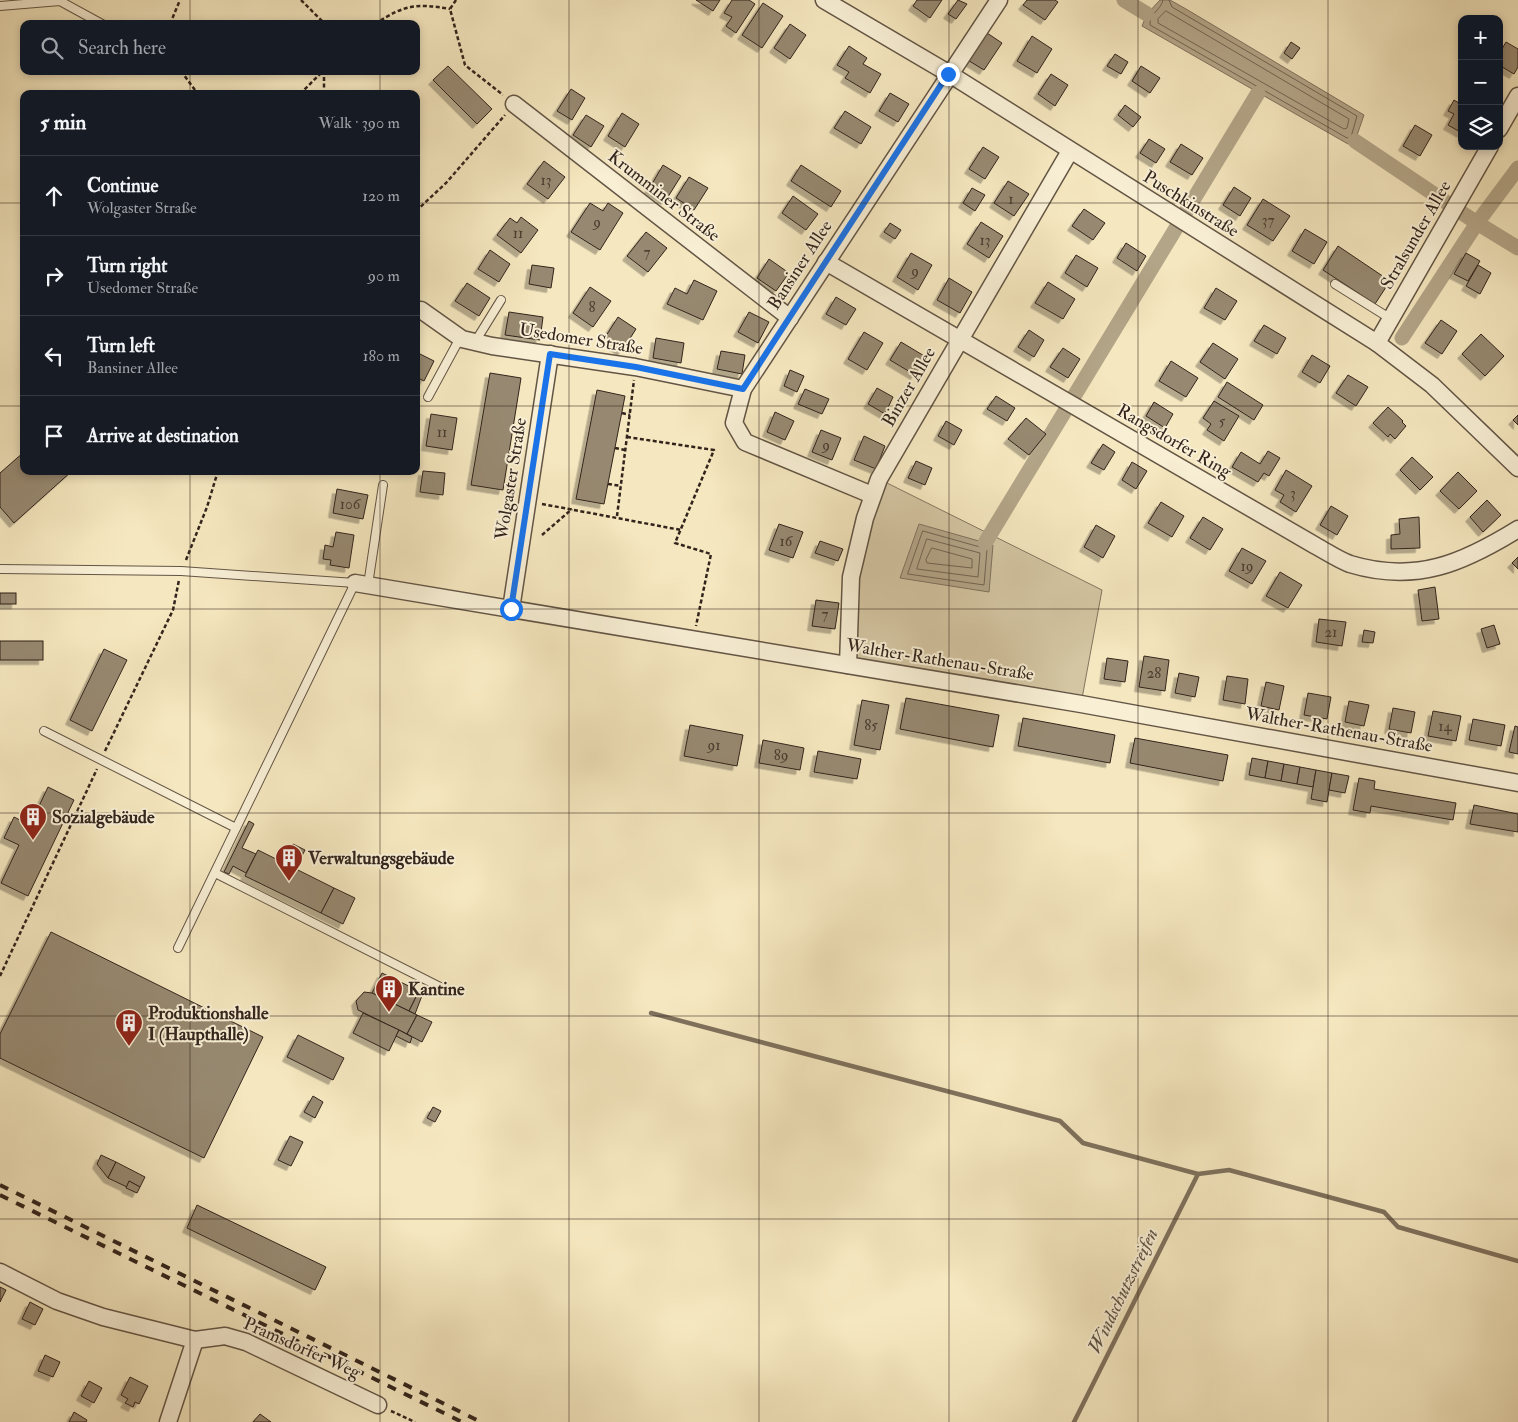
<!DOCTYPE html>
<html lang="en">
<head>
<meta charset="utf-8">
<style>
  :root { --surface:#171b24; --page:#20242c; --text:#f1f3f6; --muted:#9ea1a6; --line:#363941 }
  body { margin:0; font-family:"IM FELL Double Pica",serif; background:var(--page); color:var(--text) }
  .controls { position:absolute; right:15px; top:15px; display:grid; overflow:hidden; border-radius:10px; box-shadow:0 2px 8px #0003 }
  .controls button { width:45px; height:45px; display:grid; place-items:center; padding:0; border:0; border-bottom:1px solid var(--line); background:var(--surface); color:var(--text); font:25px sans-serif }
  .stop { position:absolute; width:15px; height:15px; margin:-11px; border:4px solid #1a73e8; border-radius:50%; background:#fff }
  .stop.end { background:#1a73e8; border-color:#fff; box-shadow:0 1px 5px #0008 }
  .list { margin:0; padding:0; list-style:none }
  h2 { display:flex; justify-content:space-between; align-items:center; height:65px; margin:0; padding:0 20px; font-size:21px }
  h2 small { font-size:16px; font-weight:400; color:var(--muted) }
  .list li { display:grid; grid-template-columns:32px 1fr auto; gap:15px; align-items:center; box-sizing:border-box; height:80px; padding:0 20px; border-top:1px solid var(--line) }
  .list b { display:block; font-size:19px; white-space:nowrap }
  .list p { margin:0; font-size:16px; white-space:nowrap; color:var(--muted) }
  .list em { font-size:16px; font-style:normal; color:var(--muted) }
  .icon { flex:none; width:28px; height:28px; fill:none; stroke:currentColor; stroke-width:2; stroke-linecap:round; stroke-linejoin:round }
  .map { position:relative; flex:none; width:1518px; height:1422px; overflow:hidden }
  .search { position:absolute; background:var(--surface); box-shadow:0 2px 8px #0003; left:20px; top:20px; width:400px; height:55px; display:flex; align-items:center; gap:12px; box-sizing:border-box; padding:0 18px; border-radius:10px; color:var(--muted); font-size:19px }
  .panel { position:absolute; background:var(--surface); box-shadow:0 2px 8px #0003; left:20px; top:90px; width:400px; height:385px; border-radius:10px }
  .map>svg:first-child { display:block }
  .green { fill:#d4c6a3; stroke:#837560 }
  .water { fill:#b3a588; stroke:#7f715d }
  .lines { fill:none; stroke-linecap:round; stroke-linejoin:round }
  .shore { stroke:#726452; stroke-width:1 }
  .stream { stroke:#7f715d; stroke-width:4.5 }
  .canal { stroke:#b3a588; stroke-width:15 }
  .building { fill:#978971; stroke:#32241c; filter:url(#shadow) }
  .service-casing { stroke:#635545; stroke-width:10 }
  .minor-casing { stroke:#635545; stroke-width:19 }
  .path { stroke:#32241c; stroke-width:2.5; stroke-dasharray:4 2.5; stroke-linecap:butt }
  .service { stroke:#f8efd5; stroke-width:8 }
  .minor { stroke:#f8efd5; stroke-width:16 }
  .rail { stroke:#32241c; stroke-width:4; stroke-dasharray:9 9; stroke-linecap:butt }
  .route { stroke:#1a73e8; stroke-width:6 }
  .grid { fill:none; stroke:#32241c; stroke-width:1; stroke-opacity:0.55 }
  .labels { text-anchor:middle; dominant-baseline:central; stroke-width:4; stroke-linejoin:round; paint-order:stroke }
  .number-label { font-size:15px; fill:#4b3d31 }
  .street-label { font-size:18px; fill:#32241c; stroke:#f8efd5 }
  .poi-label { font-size:18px; font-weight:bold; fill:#32241c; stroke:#f8efd5; text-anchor:start }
  .water-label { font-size:19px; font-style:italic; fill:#5f5142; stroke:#f8efd5 }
</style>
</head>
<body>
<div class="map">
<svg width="1518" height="1422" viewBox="0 0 1518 1422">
  <defs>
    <filter id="shadow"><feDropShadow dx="-4.5" dy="4.5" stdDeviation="0" flood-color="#0004"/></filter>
  </defs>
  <rect width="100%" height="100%" fill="#f5e7bf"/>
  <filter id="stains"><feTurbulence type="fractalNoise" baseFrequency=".004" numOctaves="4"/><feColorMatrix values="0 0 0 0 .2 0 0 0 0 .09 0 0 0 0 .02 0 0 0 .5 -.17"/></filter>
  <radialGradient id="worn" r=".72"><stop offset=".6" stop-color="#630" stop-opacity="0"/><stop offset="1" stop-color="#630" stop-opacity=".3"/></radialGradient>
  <path class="green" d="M879 479 1102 590 1081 704 848 665 851 577Z"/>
  <g class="water">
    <path d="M1160 0H1170L1186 9 1364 115 1355 141 1348 144 1142 26 1147 14Z"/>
    <path d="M919 524 993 545 989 592 900 578Z"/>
  </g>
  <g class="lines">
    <g class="shore">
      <path d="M1163 0C1161 10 1149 14 1150 25L1347 138 1351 137 1357 116 1172 7 1169 0"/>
      <path d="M1166 11 1349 119 1347 128 1344 129 1158 23V19Z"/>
      <path d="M923 531 987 549 984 585 908 574Z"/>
      <path d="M927 539 980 553 978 577 917 569Z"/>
      <path d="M932 548 972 559V568L927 563 926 560Z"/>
    </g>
    <g class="stream">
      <path d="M651 1013 1060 1121 1083 1143 1198 1174 1229 1170 1384 1212 1398 1227 1518 1261"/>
      <path d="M1074 1422 1198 1174"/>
    </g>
    <g class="canal">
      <path d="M1124 0 1147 14"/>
      <path d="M1355 141 1477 223 1518 248"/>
      <path d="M1402 338 1477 223 1518 168"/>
      <path d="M985 543 1258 93"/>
    </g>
  </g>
  <g class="building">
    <path d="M696 0H720L713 11Z"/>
    <path d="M732 0H749L755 4 736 33 726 26 732 17 724 13Z"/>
    <path d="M917 0H942L930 18 913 6Z"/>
    <path d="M958 0 967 4 956 19 948 14Z"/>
    <path d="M1027 0H1055L1058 2 1045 20 1023 5Z"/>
    <path d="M763 3 783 16 762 48 742 35Z"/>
    <path d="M790 24 806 35 790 59 774 48Z"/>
    <path d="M984 31 1002 43 984 70 966 59Z"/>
    <path d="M1032 36 1052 49 1037 73 1017 61Z"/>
    <path d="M1291 42 1300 48 1292 59 1284 53Z"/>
    <path d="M1506 42 1518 49V67L1514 74 1499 65V54Z"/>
    <path d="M849 46 867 58 863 64 881 74 870 93 845 78 849 72 837 65Z"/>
    <path d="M1115 54 1128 62 1121 74 1107 66Z"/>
    <path d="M448 66 492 109 477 124 433 80Z"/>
    <path d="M1141 66 1160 78 1150 93 1132 81Z"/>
    <path d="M1051 74 1068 85 1055 106 1038 94Z"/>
    <path d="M571 89 585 98 572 120 557 111Z"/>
    <path d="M890 93 909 104 898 122 879 111Z"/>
    <path d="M1454 100 1462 105V133L1448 125 1454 114 1448 111Z"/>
    <path d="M1125 105 1141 117 1133 127 1118 115Z"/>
    <path d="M845 111 871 127 861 144 834 128Z"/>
    <path d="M622 113 639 124 625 147 608 136Z"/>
    <path d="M586 115 604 126 591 147 573 135Z"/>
    <path d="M1415 125 1432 135 1420 156 1403 146Z"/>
    <path d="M1149 139 1165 149 1156 163 1140 153Z"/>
    <path d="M1181 144 1203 158 1192 175 1170 162Z"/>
    <path d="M983 147 999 157 985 179 969 169Z"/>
    <path d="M544 161 565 177 548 199 527 184Z"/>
    <path d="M663 165 681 176 666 200 649 189Z"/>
    <path d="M801 165 841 191 831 207 791 181Z"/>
    <path d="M689 177 708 188 694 210 676 198Z"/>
    <path d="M1008 181 1029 194 1014 216 994 203Z"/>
    <path d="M1234 187 1251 198 1240 216 1223 205Z"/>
    <path d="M972 188 985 195 975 211 963 203Z"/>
    <path d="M793 196 818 214 806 230 782 213Z"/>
    <path d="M1263 199 1290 216 1273 241 1247 225Z"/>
    <path d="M590 203 603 211 608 203 623 213 600 250 571 232Z"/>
    <path d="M1084 209 1105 223 1093 240 1072 226Z"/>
    <path d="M521 217 538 230 521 253 497 235 510 218 517 223Z"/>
    <path d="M981 222 1003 236 989 258 967 244Z"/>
    <path d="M890 223 901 230 895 239 884 232Z"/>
    <path d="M1305 229 1327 242 1314 264 1292 251Z"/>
    <path d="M646 232 667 248 648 272 627 256Z"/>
    <path d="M1126 243 1146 256 1137 271 1117 258Z"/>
    <path d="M1338 246 1390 281 1375 304 1323 270Z"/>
    <path d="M490 250 510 264 499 282 478 269Z"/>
    <path d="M911 253 932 265 918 290 897 277Z"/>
    <path d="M1466 253 1480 261 1468 281 1454 274Z"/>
    <path d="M1076 255 1098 268 1087 287 1065 273Z"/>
    <path d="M769 259 789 273 776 291 757 278Z"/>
    <path d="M532 265 554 268 551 288 529 284Z"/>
    <path d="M1478 265 1491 273 1480 294 1466 286Z"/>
    <path d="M949 278 972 292 960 313 937 300Z"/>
    <path d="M694 280 717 291 703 320 667 304 675 288 687 294Z"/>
    <path d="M1048 282 1075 299 1063 319 1035 303Z"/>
    <path d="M467 283 490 298 479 316 455 301Z"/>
    <path d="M590 287 611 301 593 327 573 313Z"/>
    <path d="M1216 288 1237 301 1225 320 1204 308Z"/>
    <path d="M836 297 856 309 846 325 826 314Z"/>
    <path d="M509 312 543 317 540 340 505 335Z"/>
    <path d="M749 312 769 322 758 343 738 332Z"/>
    <path d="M618 317 636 329 622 351 604 339Z"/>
    <path d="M1441 320 1457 331 1442 354 1425 343Z"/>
    <path d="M1264 325 1286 338 1277 354 1254 341Z"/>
    <path d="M1029 330 1044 340 1034 357 1018 347Z"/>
    <path d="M864 332 883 343 867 370 848 359Z"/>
    <path d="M1481 334 1504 356 1485 376 1462 354Z"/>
    <path d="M656 338 684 343 681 363 653 358Z"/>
    <path d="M901 342 926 357 915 375 890 360Z"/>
    <path d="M1213 343 1238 359 1225 379 1200 362Z"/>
    <path d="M1063 348 1080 359 1068 378 1050 367Z"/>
    <path d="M721 351 745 355 742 374 717 369Z"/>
    <path d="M416 352 434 361 424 381 416 377Z"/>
    <path d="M1312 355 1330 366 1320 383 1302 372Z"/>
    <path d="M1171 361 1198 378 1186 397 1159 381Z"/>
    <path d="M790 370 804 376 797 392 784 386Z"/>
    <path d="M490 373 521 378 503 490 471 485Z"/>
    <path d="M1348 375 1368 387 1356 406 1336 393Z"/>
    <path d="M1227 382 1263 405 1254 420 1218 397Z"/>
    <path d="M877 388 893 397 885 414 868 404Z"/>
    <path d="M805 389 829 399 822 414 798 404Z"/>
    <path d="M597 390 625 396 604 504 576 499Z"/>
    <path d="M996 396 1015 408 1007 421 987 409Z"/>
    <path d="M1214 401 1239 416 1224 441 1207 430 1211 424 1203 418Z"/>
    <path d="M1154 402 1173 414 1165 428 1146 416Z"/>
    <path d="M1388 407 1403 421 1402 422 1406 426 1395 439 1390 434 1388 437 1373 423Z"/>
    <path d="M775 412 794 421 785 440 767 432Z"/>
    <path d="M431 414 457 418 452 450 426 446Z"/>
    <path d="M1518 415V425L1513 420Z"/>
    <path d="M1026 418 1046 434 1029 455 1008 439Z"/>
    <path d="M946 421 962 430 954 445 938 436Z"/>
    <path d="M821 430 841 438 832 460 812 452Z"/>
    <path d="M864 436 885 446 876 469 854 460Z"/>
    <path d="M1103 444 1115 452 1104 470 1091 463Z"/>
    <path d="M1268 451 1280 458 1269 476 1264 473 1258 482 1232 467 1241 452 1260 464Z"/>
    <path d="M24 452V471H72L14 523 0 507V473Z"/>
    <path d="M1412 457 1433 477 1420 490 1400 470Z"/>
    <path d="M916 461 932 468 925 485 908 478Z"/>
    <path d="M1132 462 1147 471 1136 489 1122 480Z"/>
    <path d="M1286 470 1312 486 1296 512 1280 502 1284 495 1275 490Z"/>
    <path d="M423 471 445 473 443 495 420 492Z"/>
    <path d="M1458 472 1477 491 1459 509 1440 491Z"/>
    <path d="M337 489 368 495 363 519 333 513Z"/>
    <path d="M1487 500 1501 515 1483 532 1470 517Z"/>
    <path d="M1161 502 1184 516 1172 537 1148 523Z"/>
    <path d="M1331 506 1348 516 1337 535 1320 525Z"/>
    <path d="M1203 517 1223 529 1210 550 1190 538Z"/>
    <path d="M1419 517 1420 548 1391 549V535L1400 534 1399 519Z"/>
    <path d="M779 524 803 532 793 558 769 550Z"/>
    <path d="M1096 525 1115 536 1103 558 1084 547Z"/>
    <path d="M336 532 354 535 349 568 330 565 331 560 323 559 325 545 333 547Z"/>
    <path d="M820 541 843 549 838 561 815 553Z"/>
    <path d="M1242 548 1266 561 1252 584 1229 571Z"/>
    <path d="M1518 557V569L1512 563Z"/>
    <path d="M1280 572 1302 585 1288 608 1266 596Z"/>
    <path d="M1435 587 1439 619 1422 621 1418 590Z"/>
    <rect x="0" y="593" width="16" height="11"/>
    <path d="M816 600 839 603 835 629 812 626Z"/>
    <path d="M1319 619 1346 622 1342 646 1316 642Z"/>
    <path d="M1494 625 1500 644 1487 648 1481 629Z"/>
    <path d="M1364 630 1375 632 1373 643 1362 642Z"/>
    <rect x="0" y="641" width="43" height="19"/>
    <path d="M104 649 127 660 92 731 70 720Z"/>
    <path d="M1144 656 1169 660 1165 691 1139 687Z"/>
    <path d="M1107 658 1128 661 1125 682 1104 679Z"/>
    <path d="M1179 673 1199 677 1195 697 1175 693Z"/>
    <path d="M1227 676 1248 679 1245 704 1223 700Z"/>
    <path d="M1266 682 1284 686 1279 710 1261 706Z"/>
    <path d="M1308 693 1331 697 1327 719 1304 715Z"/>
    <path d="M906 698 999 715 993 747 900 729Z"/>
    <path d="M862 700 889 705 880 750 854 745Z"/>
    <path d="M1349 701 1369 705 1364 726 1345 722Z"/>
    <path d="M1393 708 1415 712 1411 733 1389 729Z"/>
    <path d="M1433 711 1461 716 1456 741 1428 736Z"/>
    <path d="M1023 718 1115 735 1110 763 1018 746Z"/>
    <path d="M1473 719 1505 725 1501 746 1469 740Z"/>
    <path d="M690 725 743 735 737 766 684 756Z"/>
    <path d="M1515 726 1518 727V754L1509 752Z"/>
    <path d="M1135 738 1228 755 1223 781 1130 763Z"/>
    <path d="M763 740 804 748 800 770 759 763Z"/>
    <path d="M818 751 861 759 857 779 814 772Z"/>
    <path d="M1252 758 1268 761 1265 778 1249 775Z"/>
    <path d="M1268 761 1284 764 1281 781 1265 778Z"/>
    <path d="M1284 764 1300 767 1297 784 1281 781Z"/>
    <path d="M1300 767 1316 770 1313 787 1297 784Z"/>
    <path d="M1316 770 1332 773 1327 802 1311 799Z"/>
    <path d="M1332 773 1349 776 1345 793 1329 790Z"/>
    <path d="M1359 778 1375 781 1374 789 1456 803 1453 820 1371 806 1370 813 1353 810Z"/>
    <path d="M48 787 74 800 28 896 1 883 19 845 4 838 14 817 30 825Z"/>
    <path d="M1474 805 1518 814V832L1470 824Z"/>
    <path d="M249 821 254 824 242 848 256 854 246 873 233 866 229 874 224 872Z"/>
    <path d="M293 844 305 850 295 869 283 863Z"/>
    <path d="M258 850 334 888 321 913 245 876Z"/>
    <path d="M334 888 355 898 343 924 321 913Z"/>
    <path d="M51 932 263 1037 204 1158 0 1058V1034Z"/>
    <path d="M382 973 419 991 409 1011 372 993Z"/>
    <path d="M419 991 423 993 415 1014 409 1011Z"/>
    <path d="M364 992 372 993 417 1015 407 1034 358 1010 356 1001Z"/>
    <path d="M363 1013 399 1030 389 1051 353 1033Z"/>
    <path d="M417 1015 432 1022 422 1042 407 1034Z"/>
    <path d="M399 1030 412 1037 410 1043 396 1036Z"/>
    <path d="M298 1035 344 1058 333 1080 287 1057Z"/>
    <path d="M313 1096 323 1102 315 1118 304 1112Z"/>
    <path d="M433 1107 441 1111 435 1122 427 1118Z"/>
    <path d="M290 1136 303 1142 291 1166 278 1160Z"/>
    <path d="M101 1155 116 1162 108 1178 97 1164Z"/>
    <path d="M116 1162 145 1177 140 1187 129 1181 127 1187 108 1178Z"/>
    <path d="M129 1181 140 1187 137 1193 126 1188Z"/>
    <path d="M197 1205 326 1267 315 1290 187 1228Z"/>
    <path d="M0 1287 6 1290 0 1302Z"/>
    <path d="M30 1302 43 1309 35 1325 22 1319Z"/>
    <path d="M45 1355 60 1362 53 1377 38 1371Z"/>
    <path d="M130 1377 148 1386 139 1404 135 1402 133 1407 125 1403 128 1399 121 1395Z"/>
    <path d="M89 1381 102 1388 94 1403 81 1396Z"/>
    <path d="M74 1412 87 1420 86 1422H69Z"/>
    <path d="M260 1414 271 1422H253Z"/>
  </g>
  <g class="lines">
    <defs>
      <g id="service">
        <path d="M0 6 60 1 102 24"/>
        <path d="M1335 284 1391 319"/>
        <path d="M475 342 501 300"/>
        <path d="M428 397 460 338"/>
        <path d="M0 569 181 571 355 583 178 948"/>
        <path d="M368 585 383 485"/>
        <path d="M44 731 236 828"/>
        <path d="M215 873 446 990"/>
      </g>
      <g id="minor">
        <path d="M824 0 948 73 1377 343 1432 385 1518 468"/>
        <path d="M514 104 790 318"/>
        <path d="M1499 129 1518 96"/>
        <path d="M826 262 1316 546C1327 552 1339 560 1350 564 1416 584 1463 563 1518 529"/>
        <path d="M421 310 462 339 492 346 635 367 743 389"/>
        <path d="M1377 343 1490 146"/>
        <path d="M872 495 745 442 734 423 743 389 999 0"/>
        <path d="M355 583 1081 704 1518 783"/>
        <path d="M511 609 550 354"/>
        <path d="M848 665 851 577 865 518 879 479 1070 151"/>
        <path d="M0 1272 57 1301 103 1317 195 1340 225 1336 246 1342 378 1405"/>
        <path d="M168 1422 195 1340"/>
      </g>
    </defs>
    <use href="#service" class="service-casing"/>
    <use href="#minor" class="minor-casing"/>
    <g class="path">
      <path d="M301 0 325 24"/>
      <path d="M456 0 450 9 465 65 503 95"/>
      <path d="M170 24 180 0"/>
      <path d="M375 24C404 5 416 3 450 9"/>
      <path d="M181 71 198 94"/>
      <path d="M300 94 323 71"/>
      <path d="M324 94V71"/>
      <path d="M416 211 446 183 505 115"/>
      <path d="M622 413 630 415"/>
      <path d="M627 437 714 450 675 543 711 554 696 626"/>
      <path d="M615 448 625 450"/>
      <path d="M608 484 621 486"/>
      <path d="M542 504 681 530"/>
      <path d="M617 516 634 380"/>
      <path d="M542 535 572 509"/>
      <path d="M186 560 207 507 218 471"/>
      <path d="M105 751 173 610 179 580"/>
      <path d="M0 976 97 769"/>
      <path d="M391 1411 415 1422"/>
    </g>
    <use href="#service" class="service"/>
    <use href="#minor" class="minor"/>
    <g class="rail">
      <path d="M0 1185 481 1422"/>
      <path d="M0 1195 462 1422"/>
    </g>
  </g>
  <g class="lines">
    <path class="route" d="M511 609 550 354 636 367 743 389 948 74"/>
  </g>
  <path class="grid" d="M190 0V24M380 0V24M569 0V1422M759 0V1422M949 0V1422M1138 0V1422M1328 0V1422M190 71V94M380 71V94M0 203H24M416 203H1518M0 406H24M416 406H1518M190 471V1422M380 471V1422M0 609H1518M0 813H1518M0 1016H1518M0 1219H1518"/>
  <defs>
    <symbol id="building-pin" viewBox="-11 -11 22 30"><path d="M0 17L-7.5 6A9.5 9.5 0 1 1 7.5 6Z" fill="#8f2418" stroke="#f8efd5"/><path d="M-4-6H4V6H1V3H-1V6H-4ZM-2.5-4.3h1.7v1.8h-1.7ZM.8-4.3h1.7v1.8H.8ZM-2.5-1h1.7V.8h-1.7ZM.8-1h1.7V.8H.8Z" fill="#fff"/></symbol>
  </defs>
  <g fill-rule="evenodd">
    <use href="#building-pin" x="17" y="801" width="32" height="43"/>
    <use href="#building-pin" x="273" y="842" width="32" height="43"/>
    <use href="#building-pin" x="373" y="973" width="32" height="43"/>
    <use href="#building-pin" x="113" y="1007" width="32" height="43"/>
  </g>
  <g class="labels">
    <g class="number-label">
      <text x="546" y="180">13</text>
      <text x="1011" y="199">1</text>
      <text x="1268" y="220">37</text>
      <text x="597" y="222">9</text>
      <text x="518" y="233">11</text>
      <text x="985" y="240">13</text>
      <text x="647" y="252">7</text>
      <text x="915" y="271">9</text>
      <text x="592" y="307">8</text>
      <text x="1222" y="421">5</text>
      <text x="442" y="432">11</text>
      <text x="826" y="445">9</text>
      <text x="1293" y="493">3</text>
      <text x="350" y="504">106</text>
      <text x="786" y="541">16</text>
      <text x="1247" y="566">19</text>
      <text x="825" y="614">7</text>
      <text x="1331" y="632">21</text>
      <text x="1154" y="673">28</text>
      <text x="871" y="725">85</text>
      <text x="1445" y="726">14</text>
      <text x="714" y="745">91</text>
      <text x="781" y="755">89</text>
    </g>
    <g class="street-label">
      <text transform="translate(664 196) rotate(38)">Krumminer Straße</text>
      <text transform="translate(1191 204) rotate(32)">Puschkinstraße</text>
      <text transform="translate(1416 235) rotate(-60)">Stralsunder Allee</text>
      <text transform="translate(800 265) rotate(-57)">Bansiner Allee</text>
      <text transform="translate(581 339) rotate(9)">Usedomer Straße</text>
      <text transform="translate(909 387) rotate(-60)">Binzer Allee</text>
      <text transform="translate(1174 441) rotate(30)">Rangsdorfer Ring</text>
      <text transform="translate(511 479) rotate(-81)">Wolgaster Straße</text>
      <text transform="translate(940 660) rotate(9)">Walther-Rathenau-Straße</text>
      <text transform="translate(1339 730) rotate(10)">Walther-Rathenau-Straße</text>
      <text transform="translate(302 1348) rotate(24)">Pramsdorfer Weg</text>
    </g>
    <g class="poi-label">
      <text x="52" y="817">Sozialgebäude</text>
      <text x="308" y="858">Verwaltungsgebäude</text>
      <text x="408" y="989">Kantine</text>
      <text x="148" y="1013">Produktionshalle<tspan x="148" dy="21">I (Haupthalle)</tspan></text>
    </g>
    <g class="water-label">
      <text transform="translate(1123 1291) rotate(-64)">Windschutzstreifen</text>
    </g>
  </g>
  <rect width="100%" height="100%" filter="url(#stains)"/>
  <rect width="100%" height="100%" fill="url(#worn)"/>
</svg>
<div class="controls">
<button>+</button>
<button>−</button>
<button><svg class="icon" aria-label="layers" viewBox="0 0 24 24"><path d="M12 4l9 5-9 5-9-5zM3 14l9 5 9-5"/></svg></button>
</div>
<div class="stop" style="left:511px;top:609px"></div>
<div class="stop end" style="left:948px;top:74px"></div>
<div class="search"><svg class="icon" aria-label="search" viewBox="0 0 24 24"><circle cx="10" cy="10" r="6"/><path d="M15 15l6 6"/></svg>Search here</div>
<section class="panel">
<h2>5 min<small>Walk · 390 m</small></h2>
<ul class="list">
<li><svg class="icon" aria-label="ahead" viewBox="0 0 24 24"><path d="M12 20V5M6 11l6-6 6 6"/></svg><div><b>Continue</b><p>Wolgaster Straße</p></div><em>120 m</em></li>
<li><svg class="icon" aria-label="right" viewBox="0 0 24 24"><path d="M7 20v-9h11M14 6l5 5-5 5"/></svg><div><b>Turn right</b><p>Usedomer Straße</p></div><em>90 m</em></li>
<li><svg class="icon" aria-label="left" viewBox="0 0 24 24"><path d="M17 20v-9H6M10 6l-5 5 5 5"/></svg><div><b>Turn left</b><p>Bansiner Allee</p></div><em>180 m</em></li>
<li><svg class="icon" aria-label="arrive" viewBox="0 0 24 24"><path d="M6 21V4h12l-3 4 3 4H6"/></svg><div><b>Arrive at destination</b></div></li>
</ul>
</section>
</div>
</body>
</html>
